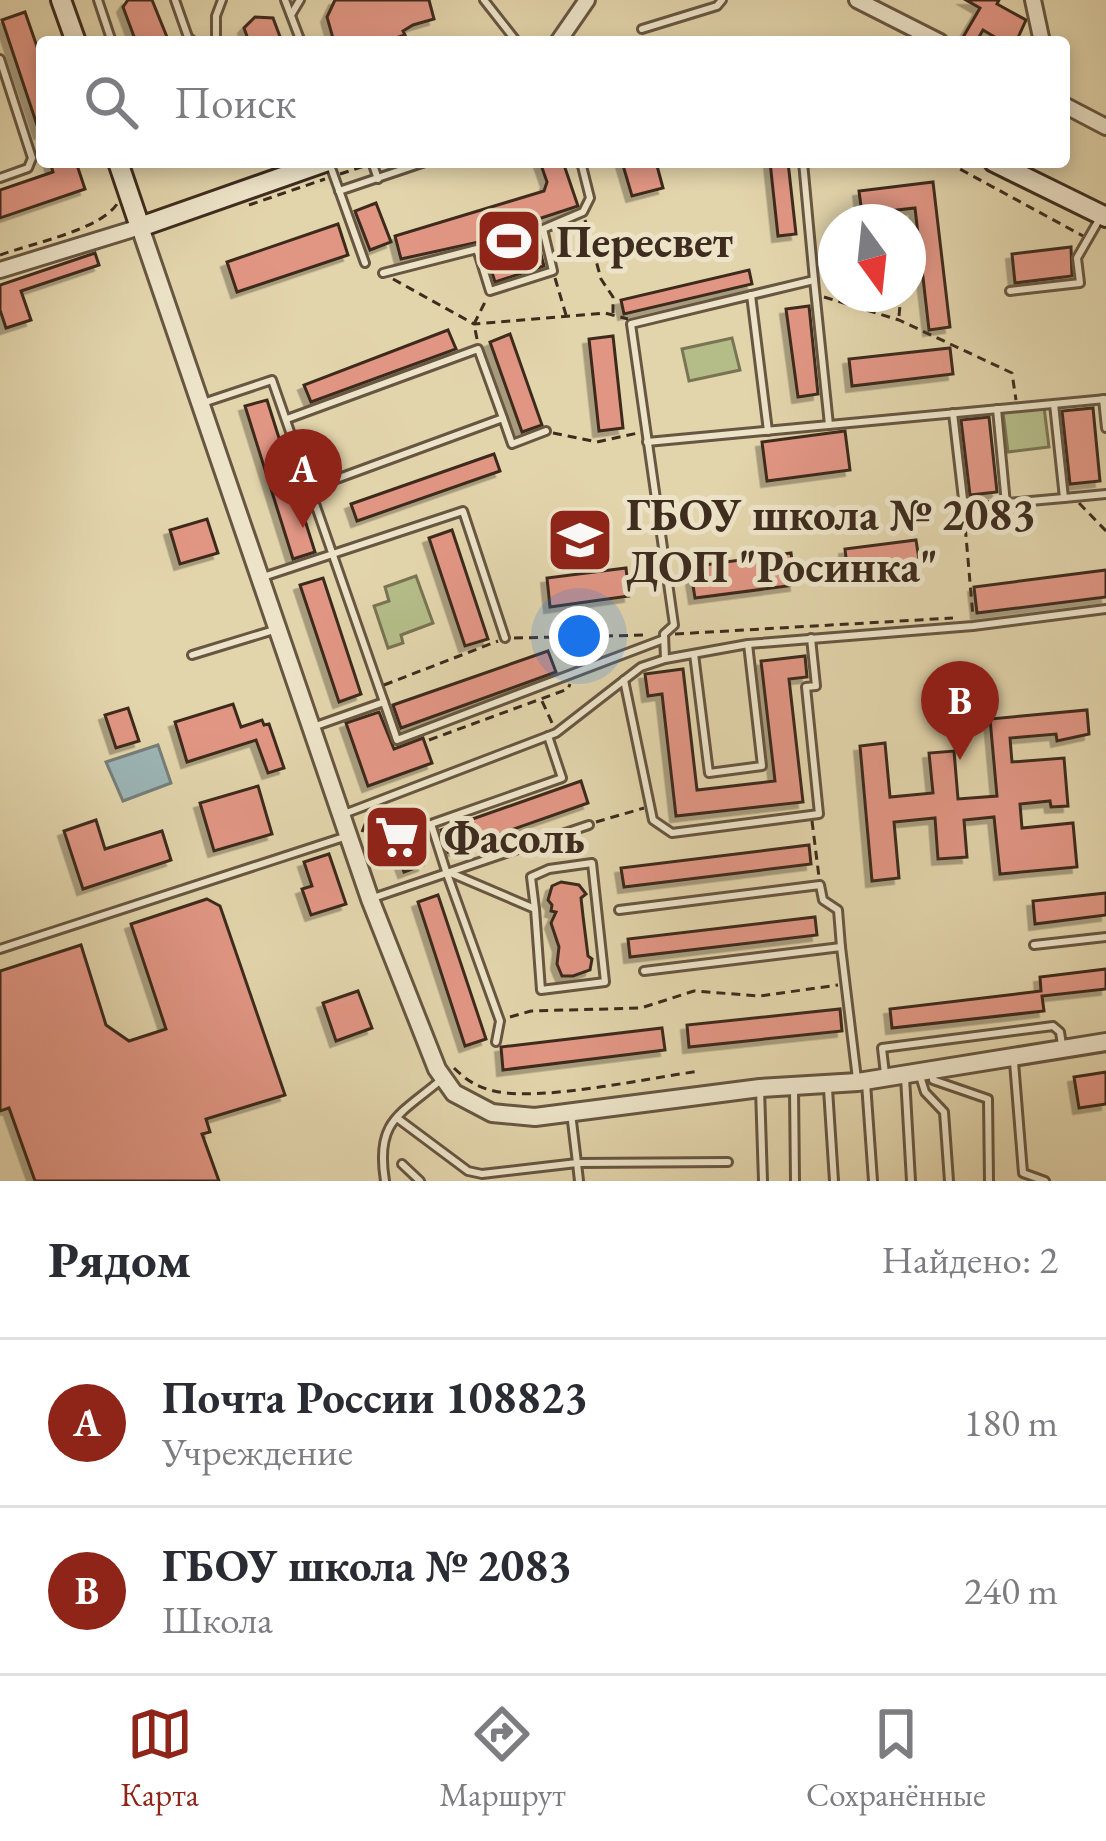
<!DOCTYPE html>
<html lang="ru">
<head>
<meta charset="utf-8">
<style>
  :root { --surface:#fff; --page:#f2f2f3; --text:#2b2b33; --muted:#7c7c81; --line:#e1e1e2; --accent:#8f2418 }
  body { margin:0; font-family:"EB Garamond",serif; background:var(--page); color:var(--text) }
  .compass { position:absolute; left:818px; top:204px; width:108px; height:108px; border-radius:50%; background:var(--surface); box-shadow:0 6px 18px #0003; rotate:165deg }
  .you { position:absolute; left:579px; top:636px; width:42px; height:42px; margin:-30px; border:9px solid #fff; border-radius:50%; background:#1a73e8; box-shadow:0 0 0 18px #1a73e833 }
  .badge { display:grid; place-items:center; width:78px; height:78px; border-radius:50%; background:var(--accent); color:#fff; font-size:39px; font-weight:700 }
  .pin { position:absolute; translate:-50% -99px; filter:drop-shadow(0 3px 6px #0008) }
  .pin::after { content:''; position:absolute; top:63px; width:42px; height:36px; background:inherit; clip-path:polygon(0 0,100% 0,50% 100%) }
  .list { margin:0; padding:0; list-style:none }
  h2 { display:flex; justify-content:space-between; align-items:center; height:156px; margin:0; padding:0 48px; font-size:51px }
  h2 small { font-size:39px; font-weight:400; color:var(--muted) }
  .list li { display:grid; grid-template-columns:78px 1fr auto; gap:36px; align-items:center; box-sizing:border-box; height:168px; padding:0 48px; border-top:3px solid var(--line) }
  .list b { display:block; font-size:45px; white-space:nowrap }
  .list p { margin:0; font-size:39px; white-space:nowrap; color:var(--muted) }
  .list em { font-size:39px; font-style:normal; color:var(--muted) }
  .icon { flex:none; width:66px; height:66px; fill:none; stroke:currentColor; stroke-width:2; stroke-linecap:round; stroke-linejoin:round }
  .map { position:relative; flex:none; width:1106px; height:1181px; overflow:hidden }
  .search { position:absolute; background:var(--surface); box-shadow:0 6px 18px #0003; left:36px; right:36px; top:36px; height:132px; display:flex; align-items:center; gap:30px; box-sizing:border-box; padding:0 42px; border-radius:12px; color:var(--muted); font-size:45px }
  .sheet { height:492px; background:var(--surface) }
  nav { display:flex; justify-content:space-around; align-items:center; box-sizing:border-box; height:168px; border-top:3px solid var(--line); background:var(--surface); font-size:33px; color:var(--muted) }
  nav a { display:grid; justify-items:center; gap:6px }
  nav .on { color:var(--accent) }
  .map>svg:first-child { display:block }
  .green { fill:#b4bc88; stroke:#797453; stroke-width:3 }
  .water { fill:#9bb5b6; stroke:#767e79; stroke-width:3 }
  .building { fill:#e19684; stroke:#3e2c1e; stroke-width:3; filter:url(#shadow) }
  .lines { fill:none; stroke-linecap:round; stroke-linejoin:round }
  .service-casing { stroke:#675641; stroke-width:12 }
  .minor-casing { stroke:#675641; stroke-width:20 }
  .tertiary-casing { stroke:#675641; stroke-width:22 }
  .secondary-casing { stroke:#3e2c1e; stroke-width:24 }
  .path { stroke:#3e2c1e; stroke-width:3; stroke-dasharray:9 6; stroke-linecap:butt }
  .service { stroke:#ece3c8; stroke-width:6 }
  .minor { stroke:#ece3c8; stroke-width:14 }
  .tertiary { stroke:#ece3c8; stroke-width:16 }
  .secondary { stroke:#ece3c8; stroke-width:18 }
  .labels { text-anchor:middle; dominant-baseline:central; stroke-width:10; stroke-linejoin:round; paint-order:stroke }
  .poi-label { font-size:45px; font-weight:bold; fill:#3e2c1e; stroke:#ece3c8; text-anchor:start }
</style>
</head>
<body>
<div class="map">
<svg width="1106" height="1181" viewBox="0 0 1106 1181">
  <defs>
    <filter id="shadow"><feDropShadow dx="-5.5" dy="5.5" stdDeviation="0" flood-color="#0004"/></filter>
  </defs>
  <rect width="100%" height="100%" fill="#e2d4ab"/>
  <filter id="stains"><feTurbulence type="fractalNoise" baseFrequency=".00167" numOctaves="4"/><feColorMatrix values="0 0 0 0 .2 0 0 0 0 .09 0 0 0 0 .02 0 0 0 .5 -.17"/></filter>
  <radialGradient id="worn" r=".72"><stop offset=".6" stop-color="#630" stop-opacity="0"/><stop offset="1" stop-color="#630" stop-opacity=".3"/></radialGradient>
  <g class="green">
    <path d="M732 338 740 370 689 381 682 349Z"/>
    <path d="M1044 407 1049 447 1008 452 1003 412Z"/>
    <path d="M416 576 433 623 401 635 403 643 388 648 374 606 389 601 385 587Z"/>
  </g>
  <path class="water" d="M158 745 171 783 123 801 106 762Z"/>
  <g class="building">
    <path d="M128 0H152L169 42H136L123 7Z"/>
    <path d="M335 0H429L434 19 413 25 403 31 405 35 386 41 334 42 327 17Z"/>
    <path d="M966 0H999L997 4 1026 20 1016 42H1003L983 30 976 42 962 39 980 8Z"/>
    <path d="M25 12 42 61 40 134 2 20Z"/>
    <path d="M255 17 273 18 282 42H249L244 28Z"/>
    <path d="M50 162H76L85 189 0 218V190L53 172Z"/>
    <path d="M540 162H563L578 206 532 221 544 266 495 282 484 247 478 242 401 259 395 236 544 191 547 182Z"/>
    <path d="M622 162H656L663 188 632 196Z"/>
    <path d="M770 162H788L796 234 778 236Z"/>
    <path d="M933 182 950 327 929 330 915 208 862 214 859 191Z"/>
    <path d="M376 203 391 242 370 250 355 211Z"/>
    <path d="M338 224 348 255 237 292 227 262Z"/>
    <path d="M1071 247 1072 276 1015 283 1012 254Z"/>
    <path d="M95 253 99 265 21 291 31 320 6 328 0 310V285Z"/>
    <path d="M749 270 752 284 624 314 621 300Z"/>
    <path d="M809 306 818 394 798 397 786 309Z"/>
    <path d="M448 330 456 349 311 402 304 385Z"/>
    <path d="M510 334 542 425 522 432 490 342Z"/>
    <path d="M613 336 623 428 599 431 589 339Z"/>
    <path d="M950 348 953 374 852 386 849 359Z"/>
    <path d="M267 400 315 552 293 559 245 406Z"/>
    <path d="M1093 408 1100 481 1070 484 1062 411Z"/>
    <path d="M989 417 997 492 970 495 961 420Z"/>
    <path d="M845 431 850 470 767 481 762 442Z"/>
    <path d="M494 454 500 471 357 521 351 504Z"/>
    <path d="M207 519 218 553 180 564 170 530Z"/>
    <path d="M452 530 488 639 465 646 429 538Z"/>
    <path d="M916 540 920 566 848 576 845 549Z"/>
    <path d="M791 553 795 585 695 598 690 567Z"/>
    <path d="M626 568 629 596 550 607 547 578Z"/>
    <path d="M1106 570V597L977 613 974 587Z"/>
    <path d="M323 578 361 694 339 702 300 585Z"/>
    <path d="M548 651 556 672 401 728 393 705Z"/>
    <path d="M805 656 807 677 789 679 803 802 676 816 662 694 648 696 645 674 683 669 697 790 775 781 761 661Z"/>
    <path d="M233 704 241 727 262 720 264 725 269 724 284 768 268 773 256 740 187 762 175 722Z"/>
    <path d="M128 708 139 741 116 748 105 715Z"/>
    <path d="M1087 710 1089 734 1057 741 1056 734 1010 738 1012 762 1064 758 1068 806 1051 807 1050 801 1020 804 1022 828 1073 823 1077 867 1000 874 994 817 964 820 967 857 938 859 935 818 894 822 899 878 872 881 860 746 885 743 890 797 933 793 929 753 954 751 958 799 997 796 990 719Z"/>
    <path d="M379 712 394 749 423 738 432 763 368 786 346 723Z"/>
    <path d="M581 781 588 803 448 852 441 830Z"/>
    <path d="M258 786 272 834 214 851 200 803Z"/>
    <path d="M406 815 423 865 404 872 386 822Z"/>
    <path d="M96 820 105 849 162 831 171 860 83 889 64 831Z"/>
    <path d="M809 845 811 864 624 887 621 868Z"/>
    <path d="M329 854 346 904 311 915 302 889 312 886 304 862Z"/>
    <path d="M561 882 579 885 586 894 581 898 583 916 588 956 592 959 590 970 573 976H562L557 964 559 947 551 923 556 912 551 911 552 905 548 900 552 886Z"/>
    <path d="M1106 893V915L1035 924 1033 901Z"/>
    <path d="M438 895 486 1039 465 1046 418 902Z"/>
    <path d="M207 899 220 906 285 1095 206 1119 210 1132 202 1134 219 1181H35L9 1108 0 1111V971L81 945 106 1025 129 1041 166 1029 131 924Z"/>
    <path d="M815 917 817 935 630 957 628 939Z"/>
    <path d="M1106 969V989L1042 996 1044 1011 892 1028 890 1009 1041 991 1040 977Z"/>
    <path d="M358 991 372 1028 336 1041 323 1003Z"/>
    <path d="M840 1009 842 1031 689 1047 687 1025Z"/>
    <path d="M662 1028 665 1050 503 1070 501 1047Z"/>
    <path d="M1106 1072V1104L1079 1108 1074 1077Z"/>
  </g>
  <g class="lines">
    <defs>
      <g id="service">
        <path d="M98 0 112 42"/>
        <path d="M175 0 188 37 194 42"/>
        <path d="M285 0 301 42"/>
        <path d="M484 0 517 42"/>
        <path d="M291 15 300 0"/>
        <path d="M642 29 717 6 722 0"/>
        <path d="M212 42 216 40V16L222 0"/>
        <path d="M0 59 32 158 28 168 0 178"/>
        <path d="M372 162 378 179"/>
        <path d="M330 165 365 263"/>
        <path d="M339 191 425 162"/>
        <path d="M383 273 477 249 490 291 553 271 543 229 583 212 590 198 581 162"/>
        <path d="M814 280 829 425"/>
        <path d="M1010 291 1080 283 1077 258 1100 218"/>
        <path d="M751 295 768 431"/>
        <path d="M1103 399 1106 428"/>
        <path d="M203 403 272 380 384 702 313 727"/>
        <path d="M1054 404 1064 498 1106 494"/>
        <path d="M953 413 963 499 972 508 1006 504 997 409"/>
        <path d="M503 418 512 444 546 431"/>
        <path d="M287 419 478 349 503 418 309 489"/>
        <path d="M647 442 1106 399"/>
        <path d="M1008 503 1064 498"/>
        <path d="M263 577 463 511 505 638"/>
        <path d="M694 654 709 773 762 766 748 644"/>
        <path d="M192 655 274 630"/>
        <path d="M665 659 664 634 674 625 631 324 814 280 803 162"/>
        <path d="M624 680 653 820 672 833 819 814 806 687 816 686 811 638"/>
        <path d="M384 702 397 740 664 639"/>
        <path d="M344 814 556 733 641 667 665 659 748 644 973 626 1106 609"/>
        <path d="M446 871 500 1021 496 1042"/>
        <path d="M373 898 589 825"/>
        <path d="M535 909 531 877 549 869 592 863 605 982 541 990 535 909 446 871 431 824 562 778 548 736"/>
        <path d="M619 910 820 885 823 900 838 910 841 947"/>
        <path d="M1034 945 1106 937"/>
        <path d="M0 949 344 837"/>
        <path d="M644 971 841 947 857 1079"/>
        <path d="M1014 1062 1023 1173 1045 1181"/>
        <path d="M919 1073 925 1092 944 1112 949 1181"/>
        <path d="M885 1074 882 1048 1053 1026 1060 1032 1062 1045"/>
        <path d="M933 1074V1080L988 1099 989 1181"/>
        <path d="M905 1077 911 1181"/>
        <path d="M866 1083 873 1181"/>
        <path d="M760 1089 763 1181"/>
        <path d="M794 1089 795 1181"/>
        <path d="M828 1089 834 1181"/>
        <path d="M397 1118 468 1171 482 1174 577 1163 571 1113"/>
        <path d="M402 1164 420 1181"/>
        <path d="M385 1181C375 1120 400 1115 442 1079"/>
        <path d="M579 1181 577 1163 728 1162"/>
      </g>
      <g id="minor">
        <path d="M857 0 940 42"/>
        <path d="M1033 0 1042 42"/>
        <path d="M558 42 587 0"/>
        <path d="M1064 105 1106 127"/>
        <path d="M0 270 140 227"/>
      </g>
      <path id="tertiary" d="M140 227 370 899 437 1069 454 1093 492 1113 535 1117 760 1088 858 1082 1106 1042"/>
      <g id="secondary">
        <path d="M61 0 76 42"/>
        <path d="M118 162 140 227 325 162"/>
        <path d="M994 162 1106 217"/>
      </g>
    </defs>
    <use href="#service" class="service-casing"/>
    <use href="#minor" class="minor-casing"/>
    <use href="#tertiary" class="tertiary-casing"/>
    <use href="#secondary" class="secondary-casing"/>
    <g class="path">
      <path d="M947 162 1083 236"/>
      <path d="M340 174 365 166"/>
      <path d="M249 205 325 179"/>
      <path d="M585 220 601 279 613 297V313"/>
      <path d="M0 255C30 244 100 230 117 204"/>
      <path d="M555 278 566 315"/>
      <path d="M393 279 474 324 605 313 628 319"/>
      <path d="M824 297 899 320 1012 373 1016 400"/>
      <path d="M899 316 901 294"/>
      <path d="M477 339 474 324 487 298"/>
      <path d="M553 433 597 442 638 433"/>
      <path d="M1079 503 1106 531"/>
      <path d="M964 513 973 617"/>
      <path d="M675 634 953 618"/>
      <path d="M514 638 648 635"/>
      <path d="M576 663 584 638"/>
      <path d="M384 685 498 641"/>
      <path d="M542 701 553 725"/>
      <path d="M429 740 568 689 570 684"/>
      <path d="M812 821 819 877"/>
      <path d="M596 822 644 808"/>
      <path d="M362 832 366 822 376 812"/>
      <path d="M510 1017 531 1011 641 1008 694 991 760 996 838 985"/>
      <path d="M454 1068C466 1080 477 1087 494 1091 540 1102 648 1078 700 1071"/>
    </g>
    <use href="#service" class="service"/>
    <use href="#minor" class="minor"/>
    <use href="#tertiary" class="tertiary"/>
    <use href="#secondary" class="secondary"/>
  </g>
  <defs>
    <symbol id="stadium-square" viewBox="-11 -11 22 22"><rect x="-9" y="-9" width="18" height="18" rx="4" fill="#8f2418" stroke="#ece3c8"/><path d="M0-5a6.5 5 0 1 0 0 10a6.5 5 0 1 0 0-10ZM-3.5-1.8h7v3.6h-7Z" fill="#fff"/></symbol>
    <symbol id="school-square" viewBox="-11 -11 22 22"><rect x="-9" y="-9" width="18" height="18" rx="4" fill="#8f2418" stroke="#ece3c8"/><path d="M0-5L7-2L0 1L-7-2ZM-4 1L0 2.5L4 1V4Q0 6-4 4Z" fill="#fff"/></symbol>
    <symbol id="supermarket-square" viewBox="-11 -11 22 22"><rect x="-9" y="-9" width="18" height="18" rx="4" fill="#8f2418" stroke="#ece3c8"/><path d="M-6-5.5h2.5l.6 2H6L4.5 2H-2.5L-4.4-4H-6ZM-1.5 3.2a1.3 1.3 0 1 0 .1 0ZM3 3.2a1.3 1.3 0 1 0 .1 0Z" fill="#fff"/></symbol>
  </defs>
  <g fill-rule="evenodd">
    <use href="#stadium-square" x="471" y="203" width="76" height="76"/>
    <use href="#school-square" x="542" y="502" width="76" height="76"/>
    <use href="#supermarket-square" x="359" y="799" width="76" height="76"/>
  </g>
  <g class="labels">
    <g class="poi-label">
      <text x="556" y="241">Пересвет</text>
      <text x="626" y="514">ГБОУ школа № 2083<tspan x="626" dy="52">ДОП "Росинка"</tspan></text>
      <text x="444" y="837">Фасоль</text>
    </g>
  </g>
  <rect width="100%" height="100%" filter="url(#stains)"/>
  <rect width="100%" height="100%" fill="url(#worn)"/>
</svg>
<svg class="compass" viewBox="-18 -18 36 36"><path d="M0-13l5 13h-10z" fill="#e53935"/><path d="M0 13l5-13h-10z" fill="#7c7c81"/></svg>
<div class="you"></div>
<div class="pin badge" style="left:303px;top:528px">A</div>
<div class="pin badge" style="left:960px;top:760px">B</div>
<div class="search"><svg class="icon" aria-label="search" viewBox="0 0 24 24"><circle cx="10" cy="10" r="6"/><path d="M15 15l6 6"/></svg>Поиск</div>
</div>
<section class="sheet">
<h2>Рядом<small>Найдено: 2</small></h2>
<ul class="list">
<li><span class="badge">A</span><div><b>Почта России 108823</b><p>Учреждение</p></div><em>180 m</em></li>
<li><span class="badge">B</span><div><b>ГБОУ школа № 2083</b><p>Школа</p></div><em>240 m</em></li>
</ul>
</section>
<nav>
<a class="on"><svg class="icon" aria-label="map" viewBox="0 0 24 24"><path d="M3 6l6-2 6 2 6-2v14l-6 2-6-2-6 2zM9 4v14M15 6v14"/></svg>Карта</a>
<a><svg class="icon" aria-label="directions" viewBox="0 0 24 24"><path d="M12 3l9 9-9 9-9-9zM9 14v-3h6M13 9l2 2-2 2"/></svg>Маршрут</a>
<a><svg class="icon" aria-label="saved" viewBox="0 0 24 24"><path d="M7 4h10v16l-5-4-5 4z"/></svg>Сохранённые</a>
</nav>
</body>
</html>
